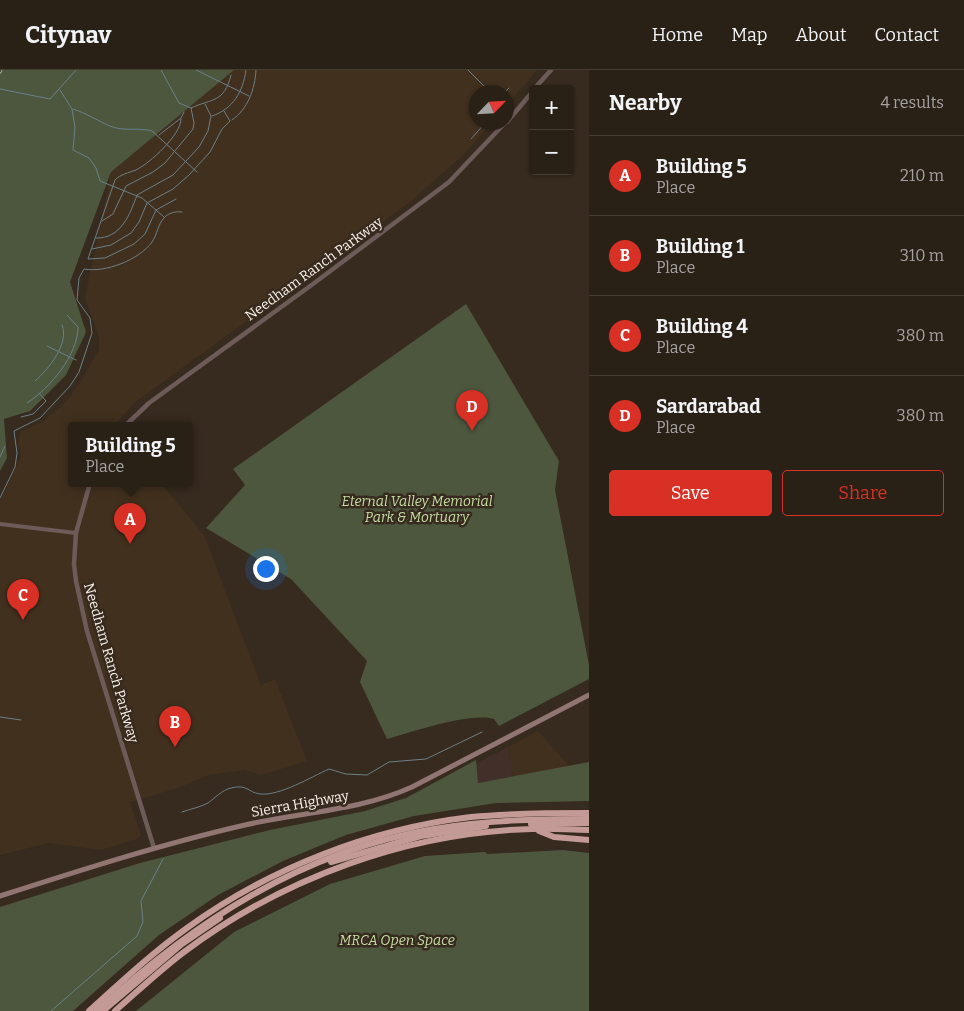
<!DOCTYPE html>
<html lang="en">
<head>
<meta charset="utf-8">
<style>
  :root { --surface:#292016; --page:#352d23; --text:#f1f3f6; --muted:#a5a3a1; --line:#453e35; --accent:#d93025 }
  body { margin:0; font-family:Bitter,serif; background:var(--page); color:var(--text) }
  .controls { position:absolute; right:15px; top:15px; display:grid; overflow:hidden; border-radius:5px; box-shadow:0 1px 4px #0004 }
  .controls button { width:45px; height:45px; display:grid; place-items:center; padding:0; border:0; border-bottom:1px solid var(--line); background:var(--surface); color:var(--text); font:25px sans-serif }
  .compass { position:absolute; left:469px; top:15px; width:45px; height:45px; border-radius:50%; background:var(--surface); box-shadow:0 1px 4px #0004; rotate:65deg }
  .you { position:absolute; left:265px; top:498px; width:18px; height:18px; margin:-12px; border:4px solid #fff; border-radius:50%; background:#1a73e8; box-shadow:0 0 0 8px #1a73e833 }
  .badge { display:grid; place-items:center; width:32px; height:32px; border-radius:50%; background:var(--accent); color:#fff; font-size:16px; font-weight:700 }
  .pin { position:absolute; translate:-50% -41px; filter:drop-shadow(0 1px 2px #0008) }
  .pin::after { content:''; position:absolute; top:26px; width:18px; height:15px; background:inherit; clip-path:polygon(0 0,100% 0,50% 100%) }
  .popup { position:absolute; left:68px; top:352px; width:125px; height:65px; box-sizing:border-box; display:grid; place-content:center; border-radius:5px; background:var(--surface); filter:drop-shadow(0 1px 4px #0005); font-size:16px; white-space:nowrap; color:var(--muted) }
  .popup b { font-size:19px; color:var(--text) }
  .popup::after { content:''; position:absolute; left:50%; top:100%; margin-left:-10px; border:10px solid transparent; border-top-color:var(--surface) }
  .list { margin:0; padding:0; list-style:none }
  h2 { display:flex; justify-content:space-between; align-items:center; height:65px; margin:0; padding:0 20px; font-size:21px }
  h2 small { font-size:16px; font-weight:400; color:var(--muted) }
  .list li { display:grid; grid-template-columns:32px 1fr auto; gap:15px; align-items:center; box-sizing:border-box; height:80px; padding:0 20px; border-top:1px solid var(--line) }
  .list b { display:block; font-size:19px; white-space:nowrap }
  .list p { margin:0; font-size:16px; white-space:nowrap; color:var(--muted) }
  .list em { font-size:16px; font-style:normal; color:var(--muted) }
  .actions { display:flex; gap:10px; padding:15px 20px }
  .actions a { flex:1; padding:11px 0; border:1px solid var(--accent); border-radius:5px; text-align:center; font-size:18px; color:var(--accent) }
  .actions .main { background:var(--accent); color:#fff }
  .map { position:relative; flex:none; width:589px; height:941px; overflow:hidden }
  header { display:flex; align-items:center; gap:30px; box-sizing:border-box; height:70px; padding:0 25px; background:var(--surface); border-bottom:1px solid var(--line) }
  header strong { font-size:24px }
  nav { display:flex; gap:28px; margin-inline-start:auto; font-size:18px }
  main { display:flex }
  aside { flex:1; background:var(--surface) }
  .map>svg:first-child { display:block }
  .commercial { fill:#422f2a }
  .built { fill:#42301e }
  .green { fill:#4c573e }
  .lines { fill:none; stroke-linecap:round; stroke-linejoin:round }
  .stream { stroke:#6a808a; stroke-width:1 }
  .minor { stroke:#6d5b5a; stroke-width:4 }
  .tertiary { stroke:#6d5b5a; stroke-width:4.5 }
  .secondary { stroke:#907572; stroke-width:5 }
  .motorway { stroke:#c49a96; stroke-width:6 }
  .rail-casing { stroke:#aba096; stroke-width:3 }
  .rail { stroke:#372a1e; stroke-width:1; stroke-dasharray:4; stroke-linecap:butt }
  .labels { text-anchor:middle; dominant-baseline:central; stroke-width:5; stroke-linejoin:round; paint-order:stroke }
  .street-label { font-size:14px; fill:#fbf2ea; stroke:#372a1e }
  .park-label { font-size:14px; font-style:italic; fill:#c4dda3; stroke:#372a1e }
</style>
</head>
<body>
<header>
<strong>Citynav</strong>
<nav><a>Home</a><a>Map</a><a>About</a><a>Contact</a></nav>
</header>
<main>
<div class="map">
<svg width="589" height="941" viewBox="0 0 589 941">
  <rect width="100%" height="100%" fill="#372a1e"/>
  <path class="commercial" d="M508 677 513 707 478 713 475 694Z"/>
  <g class="built">
    <path d="M234 0H537L507 35V22H477V52L492 53 462 86 410 132 134 333 115 355H71V413H161L204 465 261 615 275 609 307 691 261 705 245 700 209 705 178 718 130 732 141 765 137 769 101 780 49 773 0 785V431L21 386 18 372 21 361 41 353 66 332 85 305 99 279V267L85 228 111 102Z"/>
    <path d="M538 661 569 696 513 707 508 677Z"/>
  </g>
  <g class="green">
    <path d="M0 0H234L111 102 70 212 86 262 66 305 30 341 4 349 7 388 0 401Z"/>
    <path d="M466 234 559 391 555 420 589 595V609L499 656 494 649C469 642 413 662 387 669L360 612 367 591 291 509 206 458 245 415 233 399Z"/>
    <path d="M476 690 478 713 589 692V731L496 733 414 746 346 765 283 791 218 825 159 865 73 941H0V837L140 793 270 760 365 741 406 728Z"/>
    <path d="M563 780 589 783V941H136L234 862 330 814 425 786 485 782 487 784Z"/>
  </g>
  <g class="lines">
    <g class="stream">
      <path d="M196 0 249 26"/>
      <path d="M468 0 490 22"/>
      <path d="M0 19 50 29 76 0"/>
      <path d="M60 20 72 39 75 57 73 80 89 88 96 98 100 111 142 128 164 147"/>
      <path d="M505 22 509 18"/>
      <path d="M191 38C213 28 224 33 231 5"/>
      <path d="M73 39C86 43 100 52 110 56 124 62 139 57 152 61L197 102"/>
      <path d="M212 46C233 39 243 22 246 0"/>
      <path d="M232 50C248 39 255 19 256 0"/>
      <path d="M159 65 181 48 184 42"/>
      <path d="M471 69 486 52"/>
      <path d="M176 129 156 140 145 164 134 174 105 188 88 189 115 110C121 104 128 103 136 100 150 93 181 65 181 49"/>
      <path d="M102 151 113 144 126 116 153 102 165 93 193 59 194 53 191 38 179 33 161 0"/>
      <path d="M96 168C121 169 130 144 137 125L173 105 199 77 208 61 211 46 205 34"/>
      <path d="M92 179 111 175 131 163 139 152 147 133 173 119 189 105 210 82 222 59 230 51 224 41"/>
      <path d="M47 276 76 290"/>
      <path d="M35 311C48 300 70 273 62 255"/>
      <path d="M27 333C50 318 78 285 78 257L67 245"/>
      <path d="M21 347 33 344 46 331 39 323"/>
      <path d="M0 387 5 376"/>
      <path d="M0 428 15 397 17 383 14 361 40 348 70 316 79 302 92 263 90 248 77 230 79 208 84 199C105 203 139 190 152 172 157 165 158 154 164 148 168 143 176 141 182 142"/>
      <path d="M0 647 21 650"/>
      <path d="M182 742C190 739 201 737 208 733 215 728 222 720 231 718 248 714 247 722 260 724 280 726 311 707 329 699L346 704 367 705 389 692 426 689 482 662"/>
      <path d="M51 941 137 866 143 852 141 831 163 789"/>
    </g>
    <path class="minor" d="M0 454 76 463"/>
    <g class="tertiary">
      <path d="M534 19 551 0"/>
      <path d="M507 52 533 21"/>
      <path d="M126 355 149 333 313 214 449 112 506 52"/>
      <path d="M90 413 76 463 74 494 76 511 87 561 154 778"/>
    </g>
    <path class="secondary" d="M0 826C81 800 162 774 245 755 301 742 359 741 412 717L589 625"/>
    <g class="motorway">
      <path d="M531 754 589 753"/>
      <path d="M539 761 554 767 589 770"/>
      <path d="M331 792 421 766 486 756"/>
      <path d="M89 941C121 912 152 883 187 858 270 798 370 759 471 747 510 743 550 743 589 743"/>
      <path d="M97 941C194 852 302 781 434 759 486 750 537 749 589 749"/>
      <path d="M103 941 182 874 220 848"/>
      <path d="M115 941C138 921 160 900 184 882 283 808 408 762 532 759 551 758 570 760 589 760"/>
    </g>
    <defs>
      <path id="rail" d="M0 2 1 0"/>
    </defs>
    <use href="#rail" class="rail-casing"/>
    <use href="#rail" class="rail"/>
  </g>
  <g class="labels">
    <g class="street-label">
      <text transform="translate(314 199) rotate(-36)">Needham Ranch Parkway</text>
      <text transform="translate(111 593) rotate(74)">Needham Ranch Parkway</text>
      <text transform="translate(300 734) rotate(-10)">Sierra Highway</text>
    </g>
    <g class="park-label">
      <text x="417" y="431">Eternal Valley Memorial<tspan x="417" dy="16">Park &amp; Mortuary</tspan></text>
      <text x="397" y="870">MRCA Open Space</text>
    </g>
  </g>
</svg>
<div class="controls">
<button>+</button>
<button>−</button>
</div>
<svg class="compass" viewBox="-18 -18 36 36"><path d="M0-13l5 13h-10z" fill="#e53935"/><path d="M0 13l5-13h-10z" fill="#a5a3a1"/></svg>
<div class="you"></div>
<div class="pin badge" style="left:130px;top:474px">A</div>
<div class="popup"><b>Building 5</b>Place</div>
<div class="pin badge" style="left:175px;top:677px">B</div>
<div class="pin badge" style="left:23px;top:550px">C</div>
<div class="pin badge" style="left:472px;top:361px">D</div>
</div>
<aside>
<h2>Nearby<small>4 results</small></h2>
<ul class="list">
<li><span class="badge">A</span><div><b>Building 5</b><p>Place</p></div><em>210 m</em></li>
<li><span class="badge">B</span><div><b>Building 1</b><p>Place</p></div><em>310 m</em></li>
<li><span class="badge">C</span><div><b>Building 4</b><p>Place</p></div><em>380 m</em></li>
<li><span class="badge">D</span><div><b>Sardarabad</b><p>Place</p></div><em>380 m</em></li>
</ul>
<div class="actions"><a class="main">Save</a><a>Share</a></div>
</aside>
</main>
</body>
</html>
